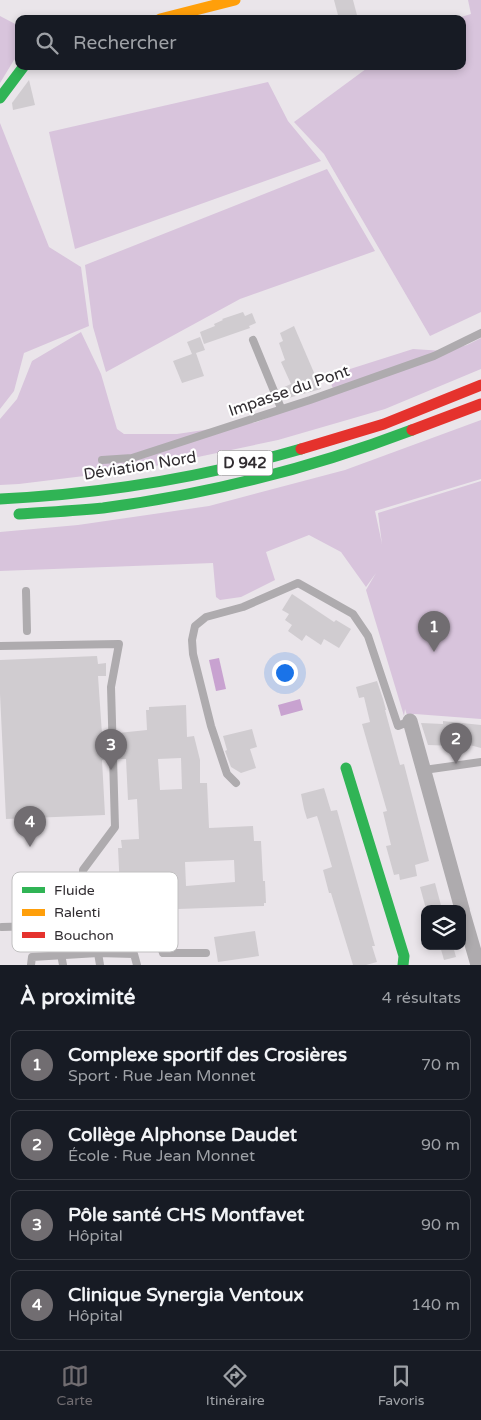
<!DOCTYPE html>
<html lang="fr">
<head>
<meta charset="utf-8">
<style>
  :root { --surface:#171b24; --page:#242831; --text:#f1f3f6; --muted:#9ea1a6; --line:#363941; --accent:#716d71 }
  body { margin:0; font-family:"Varela Round",sans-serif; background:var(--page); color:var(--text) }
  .controls { position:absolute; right:15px; bottom:15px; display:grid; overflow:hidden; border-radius:10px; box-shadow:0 2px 8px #0003 }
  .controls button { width:45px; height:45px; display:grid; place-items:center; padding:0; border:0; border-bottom:1px solid var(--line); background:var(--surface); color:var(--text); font:25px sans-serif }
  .you { position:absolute; left:284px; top:672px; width:18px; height:18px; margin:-12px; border:4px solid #fff; border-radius:50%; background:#1a73e8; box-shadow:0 0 0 8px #1a73e833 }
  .badge { display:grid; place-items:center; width:32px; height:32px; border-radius:50%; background:var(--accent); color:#fff; font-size:16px; font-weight:700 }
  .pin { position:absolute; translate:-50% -41px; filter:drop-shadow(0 1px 2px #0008) }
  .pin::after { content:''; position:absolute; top:26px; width:18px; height:15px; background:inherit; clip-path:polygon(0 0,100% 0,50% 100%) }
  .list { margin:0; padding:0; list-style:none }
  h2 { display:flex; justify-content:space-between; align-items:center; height:65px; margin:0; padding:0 20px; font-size:21px }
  h2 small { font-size:16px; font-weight:400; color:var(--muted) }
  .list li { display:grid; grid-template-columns:32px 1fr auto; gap:15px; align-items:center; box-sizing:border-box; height:70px; margin:0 10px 10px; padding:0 10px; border:1px solid var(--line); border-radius:10px }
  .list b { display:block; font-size:19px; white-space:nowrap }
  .list p { margin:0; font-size:16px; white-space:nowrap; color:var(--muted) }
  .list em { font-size:16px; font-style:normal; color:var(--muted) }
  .icon { flex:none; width:28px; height:28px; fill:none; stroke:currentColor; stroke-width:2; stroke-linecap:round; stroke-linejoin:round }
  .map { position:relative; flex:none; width:481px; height:965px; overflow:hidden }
  .search { position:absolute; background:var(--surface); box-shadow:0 2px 8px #0003; left:15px; right:15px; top:15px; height:55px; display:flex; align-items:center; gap:12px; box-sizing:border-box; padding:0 18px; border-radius:10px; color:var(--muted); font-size:19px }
  .sheet { height:385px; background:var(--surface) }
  nav { display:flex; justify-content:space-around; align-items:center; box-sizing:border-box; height:70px; border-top:1px solid var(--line); background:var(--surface); font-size:14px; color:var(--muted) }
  nav a { display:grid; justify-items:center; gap:2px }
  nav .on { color:var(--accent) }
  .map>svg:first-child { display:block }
  .green { fill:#d8c4dc }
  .water { fill:#c8a2d0 }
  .building { fill:#d0ccd0; fill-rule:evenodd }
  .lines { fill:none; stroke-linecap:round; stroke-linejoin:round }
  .lane { stroke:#aeabae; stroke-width:8 }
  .street { stroke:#aeabae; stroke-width:15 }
  .fast { stroke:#30b455; stroke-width:11 }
  .slow { stroke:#ff9f0a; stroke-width:11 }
  .jam { stroke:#e5322d; stroke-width:11 }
  .labels { text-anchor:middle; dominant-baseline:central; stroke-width:4.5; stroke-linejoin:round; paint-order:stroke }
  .shield { fill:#fff; stroke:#6e6b6e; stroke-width:1 }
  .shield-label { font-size:15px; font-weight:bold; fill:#302c30 }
  .street-label { font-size:16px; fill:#302c30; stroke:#fff }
  .key { fill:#fff; stroke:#c1c0c1; stroke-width:1 }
  .key-label { font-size:14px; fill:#302c30 }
</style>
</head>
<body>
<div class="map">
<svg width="481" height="965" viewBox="0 0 481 965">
  <rect width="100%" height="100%" fill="#eae5ea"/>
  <g class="green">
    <path d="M468 0H481V312L430 336 324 154 294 122 370 66H462V19H454L471 14Z"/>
    <path d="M0 16 19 26V57L14 60 0 83Z"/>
    <path d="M268 82 288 121 321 161 75 249 49 132Z"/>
    <path d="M0 123 49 247 81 267 89 326 24 353 14 391 0 409Z"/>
    <path d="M327 169 375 251 240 299 106 372 93 327 85 265Z"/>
    <path d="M81 332 101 374 117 429 124 434H177L257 422 334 391 328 376 413 349 444 351 467 345 481 338V369L385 409 278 440 141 469 19 484 0 485V419L17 399 32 361Z"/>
    <path d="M481 420V479L375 511 382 544 378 513 481 481V719L415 714 407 715 405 709 404 716 366 590 376 573 366 587 341 552 309 535 266 552 275 580 241 597 220 600 216 597 213 563 0 571V532L78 525 209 506 345 470Z"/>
  </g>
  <g class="water">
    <path d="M219 658 226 689 216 691 209 660Z"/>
    <path d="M300 699 303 710 281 716 278 705Z"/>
  </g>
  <g class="building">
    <path d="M334 0H353L358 19H339Z"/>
    <path d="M29 80 35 105 13 110 12 103Z"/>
    <path d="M243 312 245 316 252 313 256 323 249 326 250 328 204 344 200 332 215 326 214 324 223 320 222 319Z"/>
    <path d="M294 326 321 389 285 399 282 388 291 384 281 362 285 360 279 343 283 341 280 333Z"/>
    <path d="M200 337 205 350 196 353 204 376 182 383 173 361 192 354 187 342Z"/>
    <path d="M292 594 334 622 336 620 351 629 339 648 324 639 321 645 306 635 302 641 288 631 292 625 285 620 289 614 282 610Z"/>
    <path d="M97 656 98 664 106 663V676H98L102 734 107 733V759L102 760 105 815 6 819 0 694V660Z"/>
    <path d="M377 681 383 699 386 710H385L400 765 404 764 429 861 415 865 417 876 400 880 399 874 394 875 386 846 391 845 383 812 387 811 362 724 370 722 364 697 359 698 356 687Z"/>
    <path d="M186 705 187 737 194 736 200 760V783H207L209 828 253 826 254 841H261L263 881H265L266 903H264V906L121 911 118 848H122L121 840 139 839 137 799 128 800 126 759H119L118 733 147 730 146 710H149V707ZM181 758 182 789 160 790 158 759ZM234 860 235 882 186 886 185 862Z"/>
    <path d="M443 721 481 725V748L466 744 458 746 428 745 421 723 443 724Z"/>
    <path d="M252 729 257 747 250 749 256 768 241 773 231 767 225 751 227 750 223 736Z"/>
    <path d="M324 788 331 811 337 810 375 946H372L377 962 366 965H353L331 893H329L323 870 332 867 319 822 317 816 307 819 304 809 301 794Z"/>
    <path d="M435 883 442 909H426L420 887Z"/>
    <path d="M255 931 259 956 218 962 214 937Z"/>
    <path d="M440 946H453L456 957 444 960Z"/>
  </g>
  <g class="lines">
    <g class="lane">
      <path d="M253 340 281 408"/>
      <path d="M102 460 132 458 310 400 434 356 481 333"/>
      <path d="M26 591 27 631"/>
      <path d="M0 646 119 644 111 687 115 827 83 870V892L88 925"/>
      <path d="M424 770 481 762"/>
      <path d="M236 783 227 774 211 726 193 654 192 640 195 626 206 617 243 607 298 583 353 614 368 636 398 726 410 721"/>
      <path d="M2 927 143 923C158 929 159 940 163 953H206"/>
      <path d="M98 953 100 965"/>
      <path d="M61 954 63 965"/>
      <path d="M31 965 32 957 98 953 134 954 137 965"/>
    </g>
    <g class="street">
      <path d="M410 721 462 909"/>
      <path d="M462 910 478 965"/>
    </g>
    <g class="fast">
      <path d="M0 98 24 66"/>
      <path d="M0 499C101 494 204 477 301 449"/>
      <path d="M19 514C47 512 75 511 103 508 208 494 312 468 412 430"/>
      <path d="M346 768 404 956 403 965"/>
    </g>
    <path class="slow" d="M160 19 235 0"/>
    <g class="jam">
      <path d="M412 430 481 404"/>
      <path d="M301 449 384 424 481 385"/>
    </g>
  </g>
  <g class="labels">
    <rect class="shield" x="217.5" y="450.5" width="55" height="25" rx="4"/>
    <g class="shield-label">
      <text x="245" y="463">D 942</text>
    </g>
    <g class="street-label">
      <text transform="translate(289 391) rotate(-19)">Impasse du Pont</text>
      <text transform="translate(140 466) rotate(-9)">Déviation Nord</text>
    </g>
  </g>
  <rect x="12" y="872" width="166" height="80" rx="8" class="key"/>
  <rect x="22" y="887" width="23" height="6" fill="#30b455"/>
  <rect x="22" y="909" width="23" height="7" fill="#ff9f0a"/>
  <rect x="22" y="932" width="23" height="6" fill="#e5322d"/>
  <g class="key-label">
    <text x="54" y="895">Fluide</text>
    <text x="54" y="917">Ralenti</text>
    <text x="54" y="940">Bouchon</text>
  </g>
</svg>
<div class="controls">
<button><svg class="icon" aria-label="layers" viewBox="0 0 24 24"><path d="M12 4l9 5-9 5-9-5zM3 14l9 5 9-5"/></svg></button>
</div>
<div class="you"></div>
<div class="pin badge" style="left:434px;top:652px">1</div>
<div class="pin badge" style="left:456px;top:764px">2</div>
<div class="pin badge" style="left:111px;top:770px">3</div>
<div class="pin badge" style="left:30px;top:847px">4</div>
<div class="search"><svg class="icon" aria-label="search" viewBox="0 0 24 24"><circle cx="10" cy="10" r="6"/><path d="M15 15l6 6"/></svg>Rechercher</div>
</div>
<section class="sheet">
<h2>À proximité<small>4 résultats</small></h2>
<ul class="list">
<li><span class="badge">1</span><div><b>Complexe sportif des Crosières</b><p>Sport · Rue Jean Monnet</p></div><em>70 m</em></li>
<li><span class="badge">2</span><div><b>Collège Alphonse Daudet</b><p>École · Rue Jean Monnet</p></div><em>90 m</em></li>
<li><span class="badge">3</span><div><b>Pôle santé CHS Montfavet</b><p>Hôpital</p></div><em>90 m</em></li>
<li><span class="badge">4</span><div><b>Clinique Synergia Ventoux</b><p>Hôpital</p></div><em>140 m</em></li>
</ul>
</section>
<nav>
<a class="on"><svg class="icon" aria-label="map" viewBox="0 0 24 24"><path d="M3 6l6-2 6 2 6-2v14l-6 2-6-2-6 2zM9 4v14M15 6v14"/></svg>Carte</a>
<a><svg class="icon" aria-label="directions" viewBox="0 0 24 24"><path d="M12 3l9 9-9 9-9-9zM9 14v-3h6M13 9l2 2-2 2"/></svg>Itinéraire</a>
<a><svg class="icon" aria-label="saved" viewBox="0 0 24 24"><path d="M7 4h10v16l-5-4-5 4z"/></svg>Favoris</a>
</nav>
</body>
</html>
